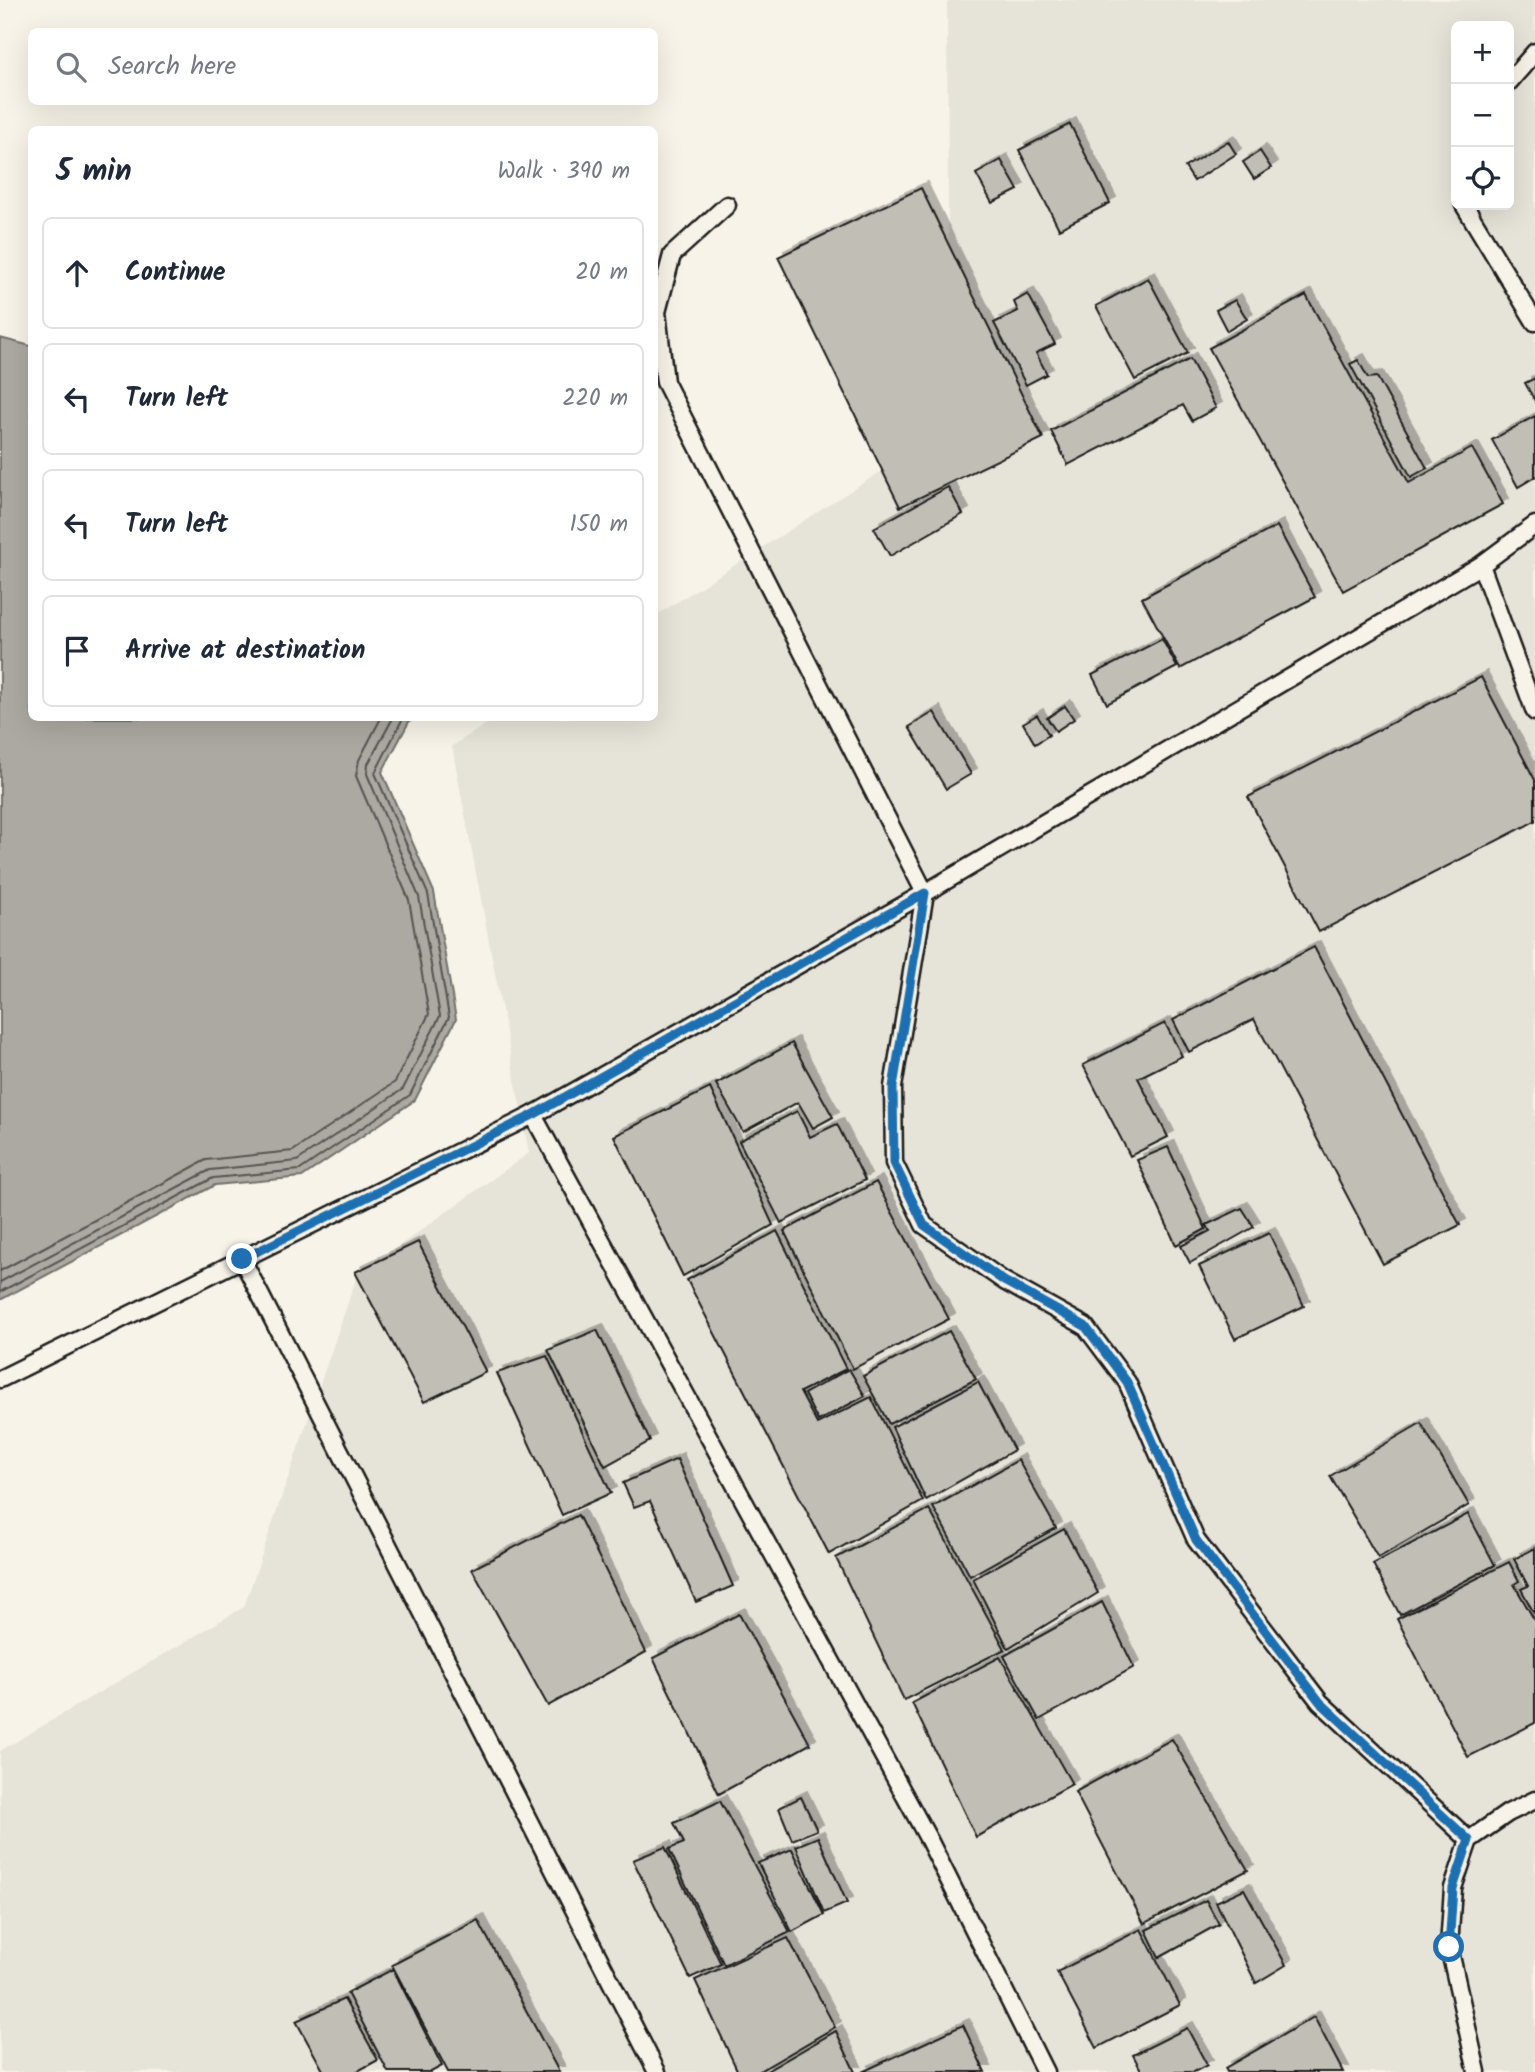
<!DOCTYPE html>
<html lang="en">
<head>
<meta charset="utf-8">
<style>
  :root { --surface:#fff; --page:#f2f2f3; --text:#1f2937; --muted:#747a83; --line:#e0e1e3 }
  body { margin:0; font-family:Kalam,sans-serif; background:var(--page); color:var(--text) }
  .controls { position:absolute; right:21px; top:21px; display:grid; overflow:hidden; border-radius:10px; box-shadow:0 7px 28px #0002 }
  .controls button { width:63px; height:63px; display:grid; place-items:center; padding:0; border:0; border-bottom:2px solid var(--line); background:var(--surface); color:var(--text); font:35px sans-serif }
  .stop { position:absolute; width:21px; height:21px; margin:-16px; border:5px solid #1f6fb2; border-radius:50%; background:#fff }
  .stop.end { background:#1f6fb2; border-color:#fff; box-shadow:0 2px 7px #0008 }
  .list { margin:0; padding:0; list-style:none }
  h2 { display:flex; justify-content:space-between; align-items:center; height:91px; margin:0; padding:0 28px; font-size:30px }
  h2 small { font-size:23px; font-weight:400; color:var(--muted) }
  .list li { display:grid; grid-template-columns:46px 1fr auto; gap:21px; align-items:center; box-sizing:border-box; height:112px; margin:0 14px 14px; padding:0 14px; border:2px solid var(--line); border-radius:10px }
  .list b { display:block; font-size:26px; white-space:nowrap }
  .list em { font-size:23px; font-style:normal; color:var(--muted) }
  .icon { flex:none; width:38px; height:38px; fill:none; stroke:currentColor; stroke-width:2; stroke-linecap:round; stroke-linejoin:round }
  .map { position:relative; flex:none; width:1535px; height:2072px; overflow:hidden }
  .search { position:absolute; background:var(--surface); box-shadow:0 7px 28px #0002; left:28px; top:28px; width:630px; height:77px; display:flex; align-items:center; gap:18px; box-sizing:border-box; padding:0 24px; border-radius:10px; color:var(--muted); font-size:26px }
  .panel { position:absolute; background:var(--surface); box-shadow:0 7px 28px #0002; left:28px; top:126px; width:630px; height:595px; border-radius:10px }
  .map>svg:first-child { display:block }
  .built { fill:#e6e3d9; fill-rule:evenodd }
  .water { fill:#aca9a2; stroke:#72716c; stroke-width:2 }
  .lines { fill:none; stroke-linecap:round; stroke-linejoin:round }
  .shore { stroke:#565452; stroke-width:2 }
  .building { fill:#c0beb5; stroke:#1c1c1c; stroke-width:2; filter:url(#shadow) }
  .lane-casing { stroke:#1c1c1c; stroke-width:21 }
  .lane { stroke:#f7f3e8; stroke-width:16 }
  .route { stroke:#1f6fb2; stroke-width:9 }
</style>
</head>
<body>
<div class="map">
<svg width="1535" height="2072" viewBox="0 0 1535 2072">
  <defs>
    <filter id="shadow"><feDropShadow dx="6" dy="-6" stdDeviation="0" flood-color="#0004"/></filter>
  </defs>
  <rect width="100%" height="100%" fill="#f7f3e8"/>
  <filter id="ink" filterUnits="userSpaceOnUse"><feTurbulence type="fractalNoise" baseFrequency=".0143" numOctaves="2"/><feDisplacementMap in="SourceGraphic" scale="14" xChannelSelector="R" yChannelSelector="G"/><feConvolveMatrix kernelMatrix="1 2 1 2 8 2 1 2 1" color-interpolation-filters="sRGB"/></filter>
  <g filter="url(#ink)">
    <path class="built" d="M952 0H1535V2072H0V1751L244 1607 357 1276 529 1153 452 746 496 718H654L655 616 949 428 947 3ZM1456 26H1509V205H1456Z"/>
    <path class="water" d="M0 338 31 346 32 718H411L382 772 434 892 456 1019 415 1100 302 1177 215 1185 0 1300Z"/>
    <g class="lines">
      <g class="shore">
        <path d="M0 1271 206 1160 293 1151 395 1082 429 1014 409 900 356 776 359 760 381 718"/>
        <path d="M0 1282 210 1170 297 1161 403 1089 440 1016 419 897 367 774 368 764 393 718"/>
        <path d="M0 1292 213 1178 300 1170 410 1095 449 1017 428 894 375 773 403 718"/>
      </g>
    </g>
    <g class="building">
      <path d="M1070 124 1110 203 1059 229 1019 150Z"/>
      <path d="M1228 141 1236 154 1194 181 1185 167Z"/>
      <path d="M1260 151 1271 168 1254 179 1243 162Z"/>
      <path d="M1001 160 1018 190 992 203 976 174Z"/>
      <path d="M921 188 1043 438 900 507 778 257Z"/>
      <path d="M1148 278 1188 353 1135 380 1096 306Z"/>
      <path d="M1028 294 1055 344 1036 353 1047 374 1026 385 994 323 1018 311 1014 302Z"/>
      <path d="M1306 295 1409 483 1472 448 1503 504 1343 591 1209 348Z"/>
      <path d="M1235 300 1247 319 1227 331 1216 310Z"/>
      <path d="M1190 359 1216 408 1192 421 1183 405 1068 465 1051 431Z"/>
      <path d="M1358 360 1368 378 1377 377 1427 468 1411 477 1350 364Z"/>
      <path d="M1535 378V401L1525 383Z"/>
      <path d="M1535 416V477L1518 487 1492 440Z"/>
      <path d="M948 487 963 514 890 556 874 528Z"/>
      <path d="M1277 526 1315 597 1180 669 1142 598Z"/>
      <path d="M1162 639 1177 667 1107 704 1092 675Z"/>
      <path d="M1481 677 1535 780V821L1319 932 1248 797Z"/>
      <path d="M1065 706 1074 719 1056 731 1047 718Z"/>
      <path d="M934 712 971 774 946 789 909 727Z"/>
      <path d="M1037 715 1049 735 1035 744 1023 723Z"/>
      <path d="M1314 947 1460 1225 1383 1264 1254 1019 1189 1052 1173 1020Z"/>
      <path d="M1165 1023 1182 1056 1138 1078 1168 1137 1130 1156 1083 1065Z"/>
      <path d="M792 1043 833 1117 813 1128 798 1102 743 1132 716 1084Z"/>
      <path d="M710 1088 773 1225 683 1276 614 1136Z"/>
      <path d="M797 1111 810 1137 837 1124 865 1180 781 1223 739 1141Z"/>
      <path d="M1168 1147 1206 1229 1176 1245 1137 1160Z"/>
      <path d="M876 1182 949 1319 853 1369 784 1231Z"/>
      <path d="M1242 1208 1254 1227 1190 1263 1181 1246 1210 1231 1206 1225Z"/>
      <path d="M777 1231 846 1369 800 1392 817 1424 871 1397 923 1501 829 1554 687 1280Z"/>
      <path d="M1269 1233 1304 1306 1235 1339 1199 1266Z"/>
      <path d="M418 1242 486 1372 424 1402 355 1272Z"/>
      <path d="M597 1330 650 1441 605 1466 548 1350Z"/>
      <path d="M949 1331 976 1379 889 1424 863 1376Z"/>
      <path d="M547 1356 611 1493 562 1515 497 1373Z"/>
      <path d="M849 1369 865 1396 818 1421 804 1394Z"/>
      <path d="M978 1382 1014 1450 926 1500 892 1427Z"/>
      <path d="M1421 1423 1469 1505 1378 1558 1330 1476Z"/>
      <path d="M677 1459 733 1586 696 1602 650 1501 634 1507 623 1483Z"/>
      <path d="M1018 1460 1056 1528 970 1576 933 1507Z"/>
      <path d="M929 1509 1005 1649 904 1700 836 1558Z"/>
      <path d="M1468 1514 1495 1565 1400 1615 1373 1564Z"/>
      <path d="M578 1515 646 1652 548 1706 472 1569Z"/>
      <path d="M1064 1529 1098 1593 1008 1648 973 1579Z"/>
      <path d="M1535 1548V1612L1534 1613 1521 1589 1528 1586 1514 1559Z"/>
      <path d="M1509 1562 1519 1581 1514 1584 1535 1621V1723L1468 1757 1397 1619Z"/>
      <path d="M1102 1602 1134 1667 1039 1720 1004 1656Z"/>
      <path d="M739 1614 810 1744 719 1794 653 1658Z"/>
      <path d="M1000 1657 1072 1784 976 1837 912 1703Z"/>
      <path d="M1172 1739 1248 1870 1144 1924 1075 1792Z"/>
      <path d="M801 1797 817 1830 792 1840 779 1808Z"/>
      <path d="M720 1801 790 1932 724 1965 669 1849 684 1843 674 1823Z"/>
      <path d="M818 1837 847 1903 824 1913 796 1846Z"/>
      <path d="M665 1847 721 1964 690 1978 633 1860Z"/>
      <path d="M792 1849 824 1915 792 1932 758 1863Z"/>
      <path d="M1244 1889 1286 1965 1256 1983 1216 1902Z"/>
      <path d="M1206 1900 1219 1924 1159 1957 1146 1930Z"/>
      <path d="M478 1920 559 2072H448L392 1965Z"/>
      <path d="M1141 1929 1180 2005 1097 2048 1057 1972Z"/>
      <path d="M788 1938 835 2027 758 2072H738L695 1980Z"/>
      <path d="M393 1969 442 2066 431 2072H388L347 1993Z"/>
      <path d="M344 1999 378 2060 356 2072H324L296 2021Z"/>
      <path d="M1314 2017 1343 2072H1227L1225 2068Z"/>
      <path d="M963 2025 985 2072H862Z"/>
      <path d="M1187 2028 1207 2065 1194 2072H1142L1133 2055Z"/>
      <path d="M836 2031 855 2072H765Z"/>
    </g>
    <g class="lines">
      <defs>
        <g id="lane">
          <path d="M1509 82 1535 52"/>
          <path d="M727 205 672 255 657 312 665 382 925 893 893 1087 894 1163 924 1225 1004 1281 1085 1326 1127 1382 1196 1540 1320 1702 1469 1840"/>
          <path d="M1464 205 1535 322"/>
          <path d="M1481 565 1535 712"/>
          <path d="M533 1115 929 1840 1045 2072"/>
          <path d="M242 1259 657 2072"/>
          <path d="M0 1379 533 1115 925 893 1481 565 1535 525"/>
          <path d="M1477 2072 1449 1947 1453 1888 1469 1840 1508 1813 1535 1800"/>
        </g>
      </defs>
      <use href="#lane" class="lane-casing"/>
      <use href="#lane" class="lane"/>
    </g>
  </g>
  <g class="lines" filter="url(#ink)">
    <path class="route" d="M242 1259 533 1115 925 893 893 1087 894 1163 924 1225 1004 1281 1085 1326 1127 1382 1196 1540 1320 1702 1469 1840 1453 1888 1449 1947"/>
  </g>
</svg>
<div class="controls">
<button>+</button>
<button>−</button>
<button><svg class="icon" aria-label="locate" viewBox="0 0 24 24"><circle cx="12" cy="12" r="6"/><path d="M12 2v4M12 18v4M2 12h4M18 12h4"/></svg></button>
</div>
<div class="stop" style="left:1449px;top:1947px"></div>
<div class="stop end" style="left:242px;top:1259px"></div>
<div class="search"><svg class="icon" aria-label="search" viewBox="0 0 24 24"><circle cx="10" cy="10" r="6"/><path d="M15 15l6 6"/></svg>Search here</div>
<section class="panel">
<h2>5 min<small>Walk · 390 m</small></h2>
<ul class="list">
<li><svg class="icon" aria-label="ahead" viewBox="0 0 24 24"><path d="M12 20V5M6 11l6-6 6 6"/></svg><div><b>Continue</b></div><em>20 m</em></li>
<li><svg class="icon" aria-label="left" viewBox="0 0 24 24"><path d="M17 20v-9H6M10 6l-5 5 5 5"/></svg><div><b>Turn left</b></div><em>220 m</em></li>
<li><svg class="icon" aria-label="left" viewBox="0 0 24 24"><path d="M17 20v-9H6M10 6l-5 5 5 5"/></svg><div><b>Turn left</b></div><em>150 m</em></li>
<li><svg class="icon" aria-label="arrive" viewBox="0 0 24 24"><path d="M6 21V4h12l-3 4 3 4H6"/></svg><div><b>Arrive at destination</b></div></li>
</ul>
</section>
</div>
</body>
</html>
